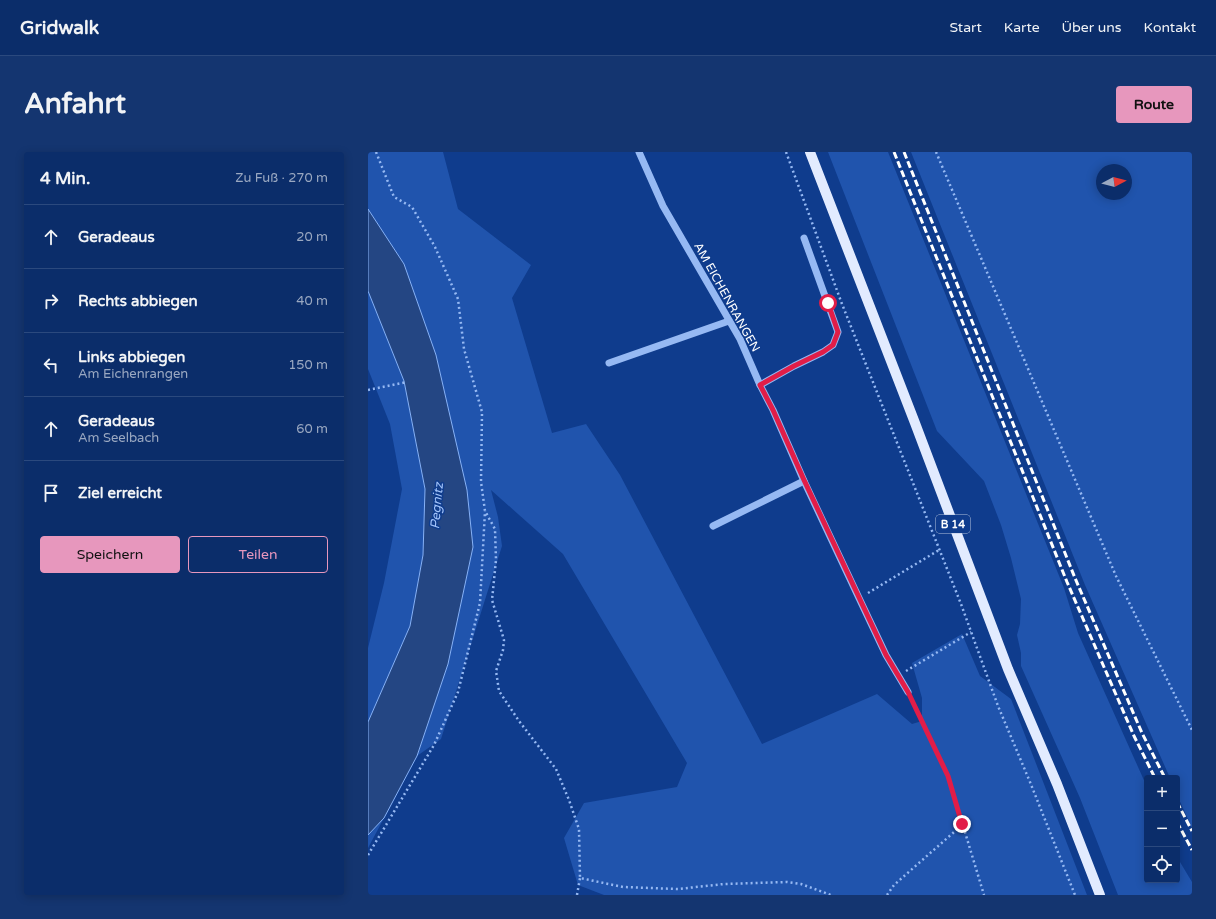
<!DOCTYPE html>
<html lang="de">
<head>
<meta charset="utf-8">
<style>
  :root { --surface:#0b2d6a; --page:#143570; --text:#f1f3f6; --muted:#9aa8c1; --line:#2b497e; --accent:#e797bd }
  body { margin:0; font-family:"Varela Round",sans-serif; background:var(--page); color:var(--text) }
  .controls { position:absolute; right:12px; bottom:12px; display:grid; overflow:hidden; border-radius:4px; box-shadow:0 2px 10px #0003 }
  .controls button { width:36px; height:36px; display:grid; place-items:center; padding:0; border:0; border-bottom:1px solid var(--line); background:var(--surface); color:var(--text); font:20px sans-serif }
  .compass { position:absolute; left:728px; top:12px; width:36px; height:36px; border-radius:50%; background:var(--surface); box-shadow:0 2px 10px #0003; rotate:83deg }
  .stop { position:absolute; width:12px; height:12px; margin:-9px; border:3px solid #e11d48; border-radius:50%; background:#fff }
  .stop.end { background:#e11d48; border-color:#fff; box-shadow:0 1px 4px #0008 }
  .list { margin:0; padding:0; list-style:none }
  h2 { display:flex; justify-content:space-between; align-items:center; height:52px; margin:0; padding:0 16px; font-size:17px }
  h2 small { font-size:13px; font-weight:400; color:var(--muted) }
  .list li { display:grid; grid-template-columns:26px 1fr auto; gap:12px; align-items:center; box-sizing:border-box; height:64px; padding:0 16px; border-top:1px solid var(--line) }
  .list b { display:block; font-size:15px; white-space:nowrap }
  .list p { margin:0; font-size:13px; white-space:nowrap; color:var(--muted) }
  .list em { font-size:13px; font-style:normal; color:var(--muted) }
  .actions { display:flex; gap:8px; padding:12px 16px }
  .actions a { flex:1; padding:9px 0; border:1px solid var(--accent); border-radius:4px; text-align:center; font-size:14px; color:var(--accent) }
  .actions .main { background:var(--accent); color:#111 }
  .icon { flex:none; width:22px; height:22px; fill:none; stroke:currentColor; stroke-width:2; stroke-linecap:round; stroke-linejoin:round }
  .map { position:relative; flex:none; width:824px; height:743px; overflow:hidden; border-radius:4px }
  header { display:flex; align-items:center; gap:24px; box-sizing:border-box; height:56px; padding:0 20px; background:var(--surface); border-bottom:1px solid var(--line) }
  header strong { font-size:19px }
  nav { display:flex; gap:22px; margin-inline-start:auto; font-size:14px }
  .intro { display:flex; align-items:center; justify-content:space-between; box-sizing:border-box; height:96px; padding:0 24px }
  h1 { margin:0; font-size:28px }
  .button { padding:10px 18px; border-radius:4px; background:var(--accent); color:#111; font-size:14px; font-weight:700 }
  main { display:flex; gap:24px; padding:0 24px }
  aside { flex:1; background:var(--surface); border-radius:4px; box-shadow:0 2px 10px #0003 }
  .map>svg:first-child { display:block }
  .green { fill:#2054ad; fill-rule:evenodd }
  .water { fill:#244683; stroke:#87b2f7 }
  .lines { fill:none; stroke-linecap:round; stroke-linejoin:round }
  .path { stroke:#96b9f3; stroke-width:2.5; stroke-dasharray:2 3; stroke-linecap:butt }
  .minor { stroke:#96b9f3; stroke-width:7 }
  .major { stroke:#e2ebff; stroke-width:10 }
  .rail { stroke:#fff; stroke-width:3; stroke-dasharray:7 3; stroke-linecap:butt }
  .route { stroke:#e11d48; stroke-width:5 }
  .labels { text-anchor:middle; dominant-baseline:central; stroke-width:3; stroke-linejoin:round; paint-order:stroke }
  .shield { fill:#0f3c8d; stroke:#b7c4dd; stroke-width:1 }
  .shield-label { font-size:11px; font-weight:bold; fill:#fff }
  .street-label { font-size:12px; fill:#fff; stroke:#0f3c8d }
  .water-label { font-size:13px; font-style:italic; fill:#a2c3fa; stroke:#0f3c8d }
</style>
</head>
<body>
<header>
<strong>Gridwalk</strong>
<nav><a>Start</a><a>Karte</a><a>Über uns</a><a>Kontakt</a></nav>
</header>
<div class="intro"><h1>Anfahrt</h1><a class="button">Route</a></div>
<main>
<aside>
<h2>4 Min.<small>Zu Fuß · 270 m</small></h2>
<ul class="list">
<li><svg class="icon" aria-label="ahead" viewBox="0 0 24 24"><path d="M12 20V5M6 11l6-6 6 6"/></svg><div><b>Geradeaus</b></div><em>20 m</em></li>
<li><svg class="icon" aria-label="right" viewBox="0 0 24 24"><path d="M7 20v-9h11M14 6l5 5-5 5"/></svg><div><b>Rechts abbiegen</b></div><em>40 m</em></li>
<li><svg class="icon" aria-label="left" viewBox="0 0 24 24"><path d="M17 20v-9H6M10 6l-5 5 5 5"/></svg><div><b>Links abbiegen</b><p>Am Eichenrangen</p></div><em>150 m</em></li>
<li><svg class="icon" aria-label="ahead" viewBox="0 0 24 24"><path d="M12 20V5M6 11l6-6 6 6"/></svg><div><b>Geradeaus</b><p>Am Seelbach</p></div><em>60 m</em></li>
<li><svg class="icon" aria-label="arrive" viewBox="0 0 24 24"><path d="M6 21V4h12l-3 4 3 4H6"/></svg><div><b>Ziel erreicht</b></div></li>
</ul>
<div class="actions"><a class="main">Speichern</a><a>Teilen</a></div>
</aside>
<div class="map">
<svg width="824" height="743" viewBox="0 0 824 743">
  <rect width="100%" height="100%" fill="#0f3c8d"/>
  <g class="green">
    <path d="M0 0H75L90 57 163 113 144 146 184 281 218 272 252 323 394 592 509 542 544 572 554 569V546L544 511 594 482 612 524 643 547 719 743H236L210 733 196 686 216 651 309 635 319 611 195 402 123 338 130 365 134 394 73 587 49 604 80 512 36 112 0 57Z"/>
    <path d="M460 0H520L696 436 710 481 779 635V728H809V705L824 730V743H750L712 646 653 514V501L649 483 652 472 653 447 643 406 633 373 616 329 569 279Z"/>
    <path d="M543 0H824V676L809 643V626H802L717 433ZM734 18H758V42H734Z"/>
    <path d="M0 139 36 229 57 337 55 403 42 474 0 570V496L16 431 34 337 22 272 0 217Z"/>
    <path d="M16 666 0 696V683Z"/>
  </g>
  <path class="water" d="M0 57 36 112 68 203 99 338 105 395 80 512 49 604 16 666 0 683V570L42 474 55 403 57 337 36 229 0 139Z"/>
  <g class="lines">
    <g class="path">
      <path d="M8 0 26 45 44 55 67 95 90 147 96 197 114 260 113 330 117 359 127 377 128 408 124 448 136 488 135 498 128 519 131 539 151 569 188 617 201 648 211 677 212 726 255 735 310 737 356 732 419 730 433 732 463 743"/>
      <path d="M418 0 474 152 593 452 630 554 662 630 707 743"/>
      <path d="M568 0 748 424 824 578"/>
      <path d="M0 238 39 230"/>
      <path d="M500 441 571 398"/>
      <path d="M538 519 603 480"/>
      <path d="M545 550 580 624 616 743"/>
      <path d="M0 703 66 593 90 540 112 451 117 359"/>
      <path d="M209 743 212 726"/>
      <path d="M519 743 526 733 594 673"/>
    </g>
    <g class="minor">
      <path d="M271 0 295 54 372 187 392 233 405 258 436 329 491 446 518 503 540 540"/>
      <path d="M241 211 361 169"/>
      <path d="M392 233 426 214 455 200 465 193 470 180 436 86"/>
      <path d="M345 374 436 329"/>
    </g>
    <path class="major" d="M442 0 547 271 640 517 689 632 732 743"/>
    <g class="rail">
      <path d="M526 0 699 430 766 584 787 626"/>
      <path d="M536 0 707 426 774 581 797 626"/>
      <path d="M809 650 824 679"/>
      <path d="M809 670 824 698"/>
    </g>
  </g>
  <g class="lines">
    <path class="route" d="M460 151 470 180 465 193 455 200 426 214 392 233 405 258 436 328 518 503 540 540 580 624 594 672"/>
  </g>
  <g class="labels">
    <rect class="shield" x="568" y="363" width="34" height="18" rx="3"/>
    <g class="shield-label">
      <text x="585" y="372">B 14</text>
    </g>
    <g class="street-label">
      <text transform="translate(359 145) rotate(61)">AM EICHENRANGEN</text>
    </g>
    <g class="water-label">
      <text transform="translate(69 354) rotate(-85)">Pegnitz</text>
    </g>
  </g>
</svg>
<div class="controls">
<button>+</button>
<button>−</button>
<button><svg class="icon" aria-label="locate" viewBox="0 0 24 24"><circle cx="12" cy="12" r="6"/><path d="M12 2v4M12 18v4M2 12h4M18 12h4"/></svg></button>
</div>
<svg class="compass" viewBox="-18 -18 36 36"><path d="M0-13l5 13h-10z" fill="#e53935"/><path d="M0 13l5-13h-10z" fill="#9aa8c1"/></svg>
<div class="stop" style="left:460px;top:151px"></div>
<div class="stop end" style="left:594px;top:672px"></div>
</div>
</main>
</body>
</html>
